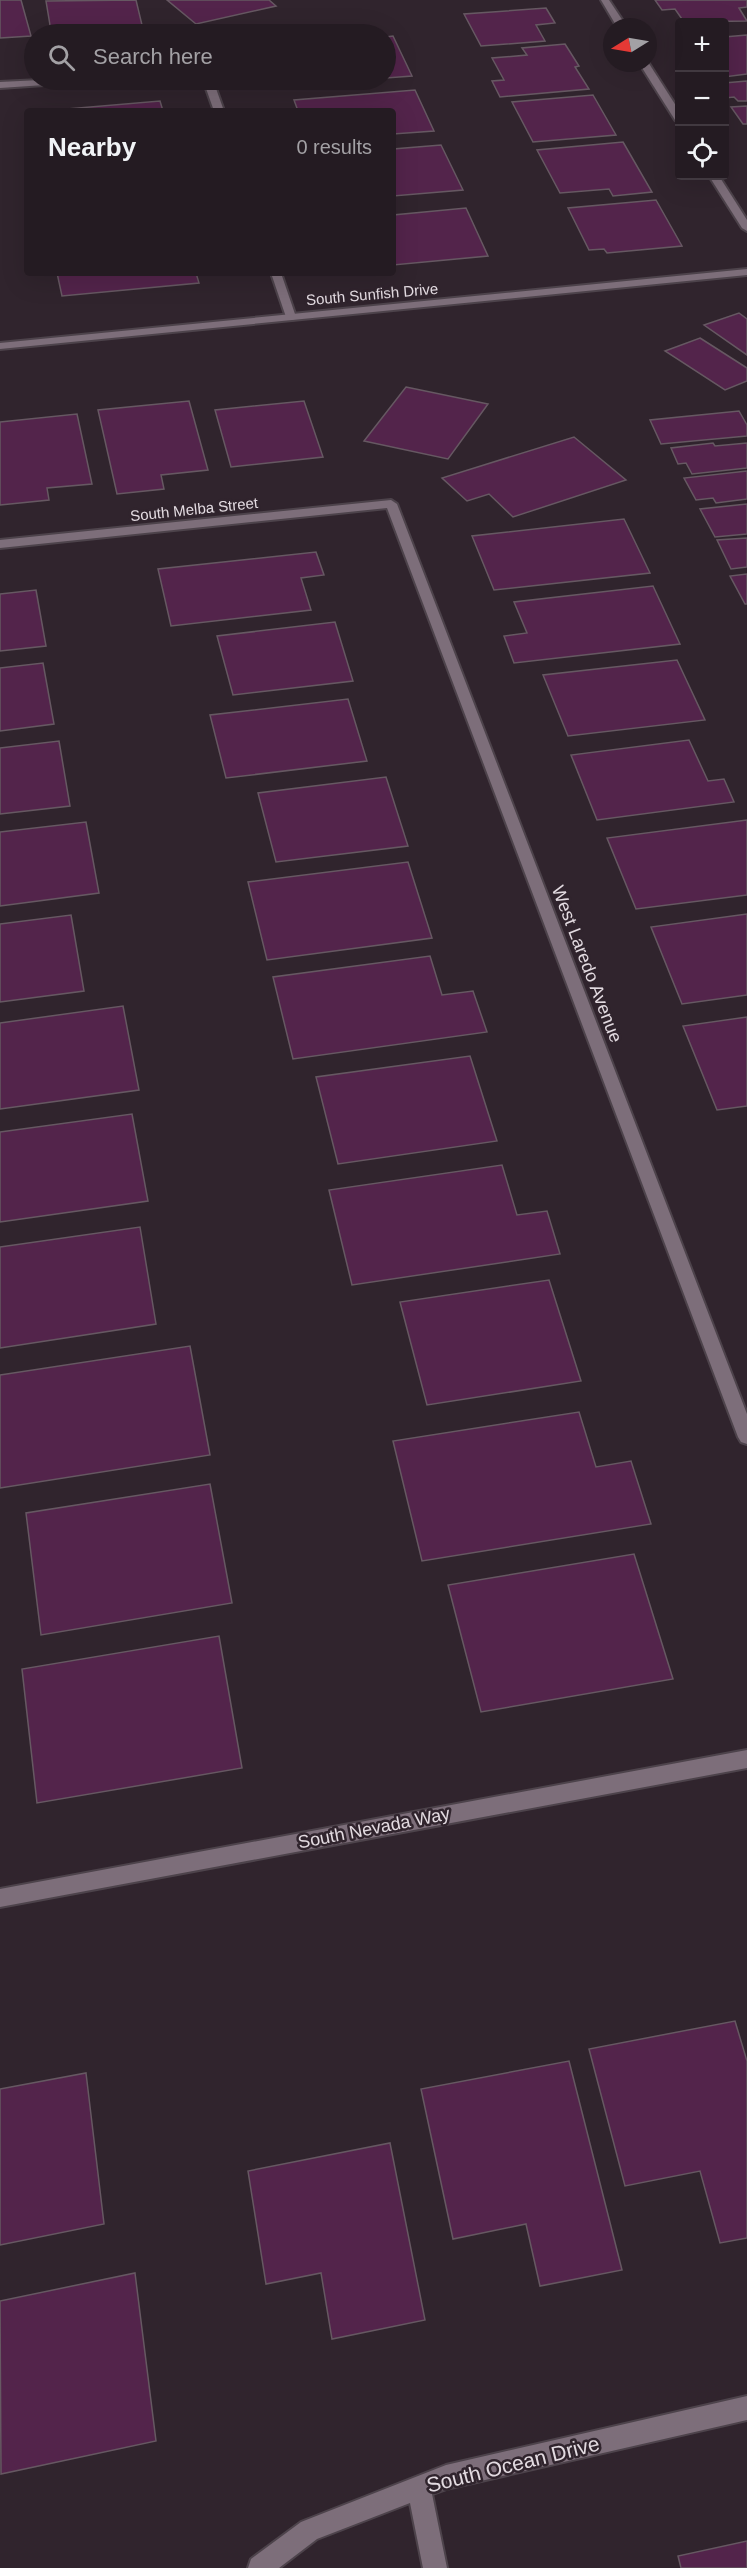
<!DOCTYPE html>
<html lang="en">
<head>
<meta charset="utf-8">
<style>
  :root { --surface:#241b22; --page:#30282f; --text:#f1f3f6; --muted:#a3a1a5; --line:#413940 }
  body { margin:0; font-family:Arial,sans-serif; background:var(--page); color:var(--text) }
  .controls { position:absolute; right:18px; top:18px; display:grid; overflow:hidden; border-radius:6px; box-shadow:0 6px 24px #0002 }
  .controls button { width:54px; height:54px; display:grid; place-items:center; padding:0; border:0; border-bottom:2px solid var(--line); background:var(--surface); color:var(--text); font:30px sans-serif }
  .compass { position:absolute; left:603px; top:18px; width:54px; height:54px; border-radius:50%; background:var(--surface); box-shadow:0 6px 24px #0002; rotate:259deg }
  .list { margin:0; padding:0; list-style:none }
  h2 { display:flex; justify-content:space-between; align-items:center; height:78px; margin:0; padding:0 24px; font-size:26px }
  h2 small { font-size:20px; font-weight:400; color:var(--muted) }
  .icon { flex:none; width:33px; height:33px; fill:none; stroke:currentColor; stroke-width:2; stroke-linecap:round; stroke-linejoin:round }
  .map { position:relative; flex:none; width:747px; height:2568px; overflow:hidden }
  .search { position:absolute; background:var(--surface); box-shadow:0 6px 24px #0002; left:24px; top:24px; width:372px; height:66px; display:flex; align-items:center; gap:15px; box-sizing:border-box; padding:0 21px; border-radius:33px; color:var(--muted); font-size:22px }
  .panel { position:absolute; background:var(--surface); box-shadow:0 6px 24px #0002; left:24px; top:108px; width:372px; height:168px; border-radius:6px }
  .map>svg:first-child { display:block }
  .building { fill:#53244b; stroke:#665862; stroke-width:1.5 }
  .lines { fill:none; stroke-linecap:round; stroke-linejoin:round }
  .minor-casing { stroke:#4d434b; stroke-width:4 }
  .tertiary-casing { stroke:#4d434b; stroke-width:4 }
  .minor { fill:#7d6e7a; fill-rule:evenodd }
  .tertiary { fill:#7d6e7a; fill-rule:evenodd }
  .labels { text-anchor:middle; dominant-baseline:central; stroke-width:5; stroke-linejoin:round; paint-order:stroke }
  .far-street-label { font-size:15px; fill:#e3dbe1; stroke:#30242d }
  .street-label { font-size:18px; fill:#e3dbe1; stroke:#30242d }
  .near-street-label { font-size:21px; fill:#e3dbe1; stroke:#30242d }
</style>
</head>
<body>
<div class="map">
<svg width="747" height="2568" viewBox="0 0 747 2568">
  <rect width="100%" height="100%" fill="#30242d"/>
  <g class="building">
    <path d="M0 0H21L31 36 0 38Z"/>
    <path d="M136 0 142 25 51 31 46 1Z"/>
    <path d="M167 0H269L276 6 196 24Z"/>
    <path d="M655 0H747V7L739 8 747 21 684 22 675 9 662 10Z"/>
    <path d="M546 8 555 23 536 25 545 41 481 46 464 14Z"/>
    <path d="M747 35V74L724 77V37Z"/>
    <path d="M393 36 412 76 386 78V37Z"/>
    <path d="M565 44 579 66 575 67 589 89 500 97 492 81 504 80 492 58 527 55 522 48Z"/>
    <path d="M284 80H370L287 86Z"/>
    <path d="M747 81V101H738L734 97 725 98 724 83Z"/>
    <path d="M415 90 434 131 393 134V111H298L294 100Z"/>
    <path d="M593 95 616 135 533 142 512 102Z"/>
    <path d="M160 101 163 111 55 110Z"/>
    <path d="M747 106V124H743L731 107Z"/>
    <path d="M623 142 652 192 613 196 609 189 560 193 537 150Z"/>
    <path d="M441 145 463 190 393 196V149Z"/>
    <path d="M656 200 682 246 607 253 604 249 589 250 568 208Z"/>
    <path d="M466 208 488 256 393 265V215Z"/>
    <path d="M57 273H196L199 283 62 296Z"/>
    <path d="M739 313 747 319V355L704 325Z"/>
    <path d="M700 338 747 368V381L725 390 665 351Z"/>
    <path d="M406 387 488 404 448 459 364 441Z"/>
    <path d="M189 401 208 470 161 475 164 489 117 494 98 410Z"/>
    <path d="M304 401 323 457 231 467 215 410Z"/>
    <path d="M739 411 747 425V436L661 444 650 420Z"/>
    <path d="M77 414 92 484 47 488 49 500 0 505V422Z"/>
    <path d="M574 437 626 480 513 517 489 494 467 501 442 478Z"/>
    <path d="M713 443 715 446 747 443V468L692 474 686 463 678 464 671 448Z"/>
    <path d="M747 471V499L716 503 713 498 696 500 684 478Z"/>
    <path d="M747 504V534L715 537 700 509Z"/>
    <path d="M624 519 650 573 494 590 472 536Z"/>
    <path d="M747 538V567L731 569 717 540Z"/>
    <path d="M316 552 324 575 301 578 311 610 171 626 158 569Z"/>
    <path d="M747 574V604H745L730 576Z"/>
    <path d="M653 586 680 644 514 663 504 636 527 633 514 602Z"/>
    <path d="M36 590 46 646 0 651V594Z"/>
    <path d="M335 622 353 681 233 695 217 636Z"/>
    <path d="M677 660 705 720 568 736 543 675Z"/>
    <path d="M43 663 54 724 0 731V668Z"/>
    <path d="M348 699 367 761 226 778 210 715Z"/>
    <path d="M689 740 708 781 724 779 734 802 597 820 571 755Z"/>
    <path d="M59 741 70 806 0 814V748Z"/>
    <path d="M386 777 408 846 276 862 258 793Z"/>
    <path d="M747 820V895L636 909 607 838Z"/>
    <path d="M86 822 99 893 0 906V832Z"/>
    <path d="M408 862 432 938 267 960 248 882Z"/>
    <path d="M747 914V995L682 1004 651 927Z"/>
    <path d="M71 915 84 991 0 1002V924Z"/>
    <path d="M430 956 442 995 473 991 487 1032 293 1059 273 977Z"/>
    <path d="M123 1006 139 1090 0 1109V1023Z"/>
    <path d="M747 1017V1106L717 1110 683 1026Z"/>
    <path d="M470 1056 497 1141 338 1164 316 1077Z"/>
    <path d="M132 1114 148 1201 0 1222V1132Z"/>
    <path d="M502 1165 517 1215 547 1211 560 1254 352 1285 329 1190Z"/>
    <path d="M140 1227 156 1324 0 1348V1247Z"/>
    <path d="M549 1280 581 1381 427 1405 400 1302Z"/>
    <path d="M190 1346 210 1455 0 1488V1375Z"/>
    <path d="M579 1412 596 1467 631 1461 651 1524 422 1561 393 1441Z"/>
    <path d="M210 1484 232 1603 41 1635 26 1513Z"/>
    <path d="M634 1554 673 1679 481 1712 448 1585Z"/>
    <path d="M219 1636 242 1768 37 1803 22 1669Z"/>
    <path d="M735 2021 747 2061V2238L720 2243 700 2171 625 2186 589 2049Z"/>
    <path d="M569 2061 622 2270 540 2286 526 2224 453 2239 421 2089Z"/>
    <path d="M86 2073 104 2224 0 2245V2089Z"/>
    <path d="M390 2143 425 2320 332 2339 321 2273 266 2284 248 2171Z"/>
    <path d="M135 2273 156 2441 1 2474 0 2301Z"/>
    <path d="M747 2541V2568H681L678 2556Z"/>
  </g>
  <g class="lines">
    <defs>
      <g id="minor">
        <path d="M601 0H609L627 27H617Z"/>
        <path d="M648 62 680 112V123L675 120 639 63Z"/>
        <path d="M40 80H79L74 83 0 88V82Z"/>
        <path d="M203 80H213L224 111H214Z"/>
        <path d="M709 176H719L747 220V231L742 228Z"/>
        <path d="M271 273H281L296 317 295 319 291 320 286 317Z"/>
        <path d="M391 500 397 504 747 1414V1444L741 1442 738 1437 387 508 0 548V540Z"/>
        <path d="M747 1750V1768L0 1907V1889Z"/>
        <path d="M747 2396V2420L446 2489 432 2494 447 2568H423L410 2503 317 2539 279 2568H248L251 2559 301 2522 446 2465Z"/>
      </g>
      <path id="tertiary" d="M747 269V275L0 349V343Z"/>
    </defs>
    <use href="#minor" class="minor-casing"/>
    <use href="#tertiary" class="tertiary-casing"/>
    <use href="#minor" class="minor"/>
    <use href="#tertiary" class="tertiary"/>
  </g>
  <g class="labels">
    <g class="far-street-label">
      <text transform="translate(372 294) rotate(-5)">South Sunfish Drive</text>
      <text transform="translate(194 509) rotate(-6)">South Melba Street</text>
    </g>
    <g class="street-label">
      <text transform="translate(587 964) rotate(69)">West Laredo Avenue</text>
      <text transform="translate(374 1828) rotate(-11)">South Nevada Way</text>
    </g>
    <g class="near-street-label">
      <text transform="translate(513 2464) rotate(-14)">South Ocean Drive</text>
    </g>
  </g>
</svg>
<div class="controls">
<button>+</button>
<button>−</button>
<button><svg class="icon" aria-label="locate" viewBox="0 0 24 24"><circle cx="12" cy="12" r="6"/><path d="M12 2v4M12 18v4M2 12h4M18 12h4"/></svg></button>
</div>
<svg class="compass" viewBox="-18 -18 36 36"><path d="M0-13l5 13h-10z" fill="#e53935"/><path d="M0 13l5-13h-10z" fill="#a3a1a5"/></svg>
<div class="search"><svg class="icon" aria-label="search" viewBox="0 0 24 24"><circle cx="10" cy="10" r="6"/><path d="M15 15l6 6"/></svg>Search here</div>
<section class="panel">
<h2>Nearby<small>0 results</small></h2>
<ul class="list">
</ul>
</section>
</div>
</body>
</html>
